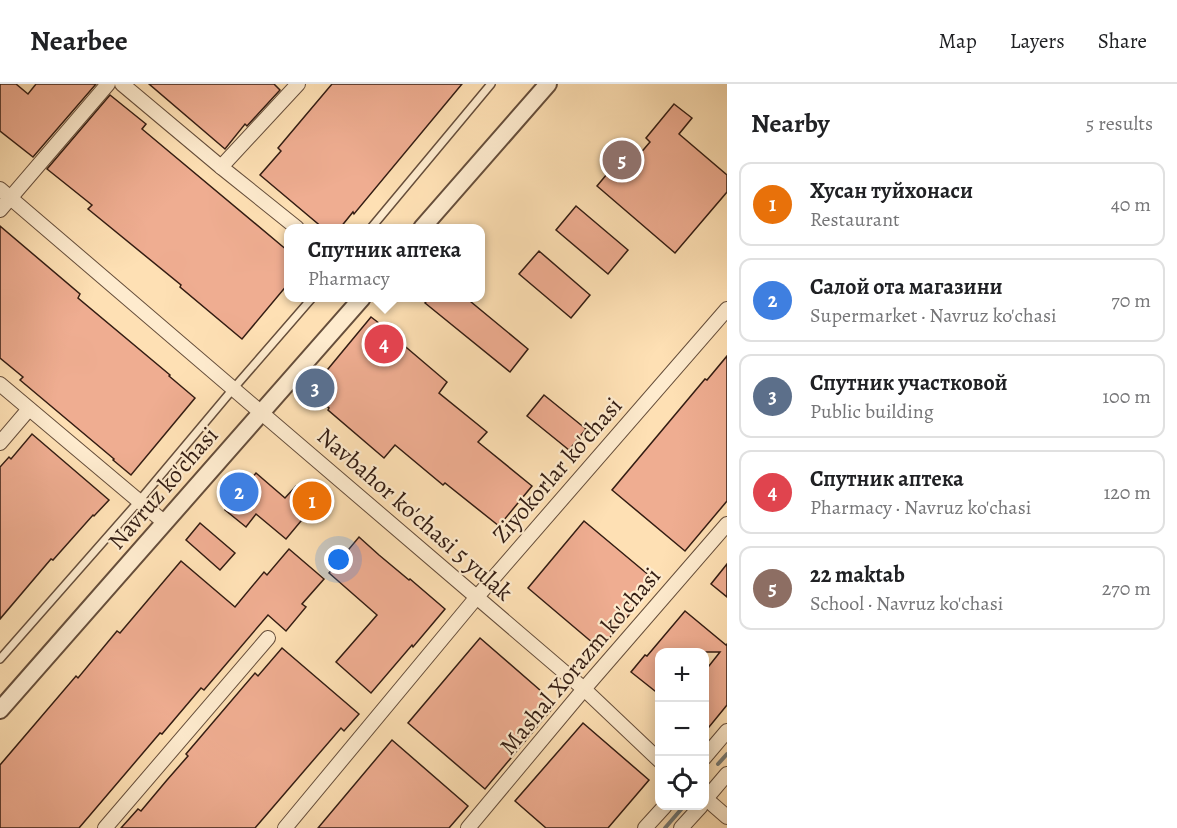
<!DOCTYPE html>
<html lang="en">
<head>
<meta charset="utf-8">
<style>
  :root { --surface:#fff; --page:#f2f2f2; --text:#202124; --muted:#757577; --line:#e0e0e0; --accent:#8f2418 }
  body { margin:0; font-family:Alegreya,serif; background:var(--page); color:var(--text) }
  .controls { position:absolute; right:18px; bottom:18px; display:grid; overflow:hidden; border-radius:12px; box-shadow:0 3px 15px #0003 }
  .controls button { width:54px; height:54px; display:grid; place-items:center; padding:0; border:0; border-bottom:2px solid var(--line); background:var(--surface); color:var(--text); font:30px sans-serif }
  .you { position:absolute; left:339px; top:476px; width:21px; height:21px; margin:-15px; border:4px solid #fff; border-radius:50%; background:#1a73e8; box-shadow:0 0 0 9px #1a73e833 }
  .badge { display:grid; place-items:center; width:39px; height:39px; border-radius:50%; background:var(--accent); color:#fff; font-size:20px; font-weight:700 }
  .pin { position:absolute; translate:-50% -50%; border:3px solid #fff; box-shadow:0 2px 6px #0006 }
  .popup { position:absolute; left:284px; top:140px; width:201px; height:78px; box-sizing:border-box; display:grid; place-content:center; border-radius:12px; background:var(--surface); filter:drop-shadow(0 2px 4px #0005); font-size:20px; white-space:nowrap; color:var(--muted) }
  .popup b { font-size:22px; color:var(--text) }
  .popup::after { content:''; position:absolute; left:50%; top:100%; margin-left:-12px; border:12px solid transparent; border-top-color:var(--surface) }
  .list { margin:0; padding:0; list-style:none }
  h2 { display:flex; justify-content:space-between; align-items:center; height:78px; margin:0; padding:0 24px; font-size:26px }
  h2 small { font-size:20px; font-weight:400; color:var(--muted) }
  .list li { display:grid; grid-template-columns:39px 1fr auto; gap:18px; align-items:center; box-sizing:border-box; height:84px; margin:0 12px 12px; padding:0 12px; border:2px solid var(--line); border-radius:12px }
  .list b { display:block; font-size:22px; white-space:nowrap }
  .list p { margin:0; font-size:20px; white-space:nowrap; color:var(--muted) }
  .list em { font-size:20px; font-style:normal; color:var(--muted) }
  .icon { flex:none; width:33px; height:33px; fill:none; stroke:currentColor; stroke-width:2; stroke-linecap:round; stroke-linejoin:round }
  .map { position:relative; flex:none; width:727px; height:744px; overflow:hidden }
  header { display:flex; align-items:center; gap:36px; box-sizing:border-box; height:84px; padding:0 30px; background:var(--surface); border-bottom:2px solid var(--line) }
  header strong { font-size:28px }
  nav { display:flex; gap:33px; margin-inline-start:auto; font-size:21px }
  main { display:flex }
  aside { flex:1; background:var(--surface) }
  .map>svg:first-child { display:block }
  .lines { fill:none; stroke-linecap:round; stroke-linejoin:round }
  .stream { stroke:#777b76; stroke-width:4 }
  .building { fill:#efad91; stroke:#341d13; stroke-width:1.5 }
  .service-casing { stroke:#664e3b; stroke-width:10 }
  .minor-casing { stroke:#664e3b; stroke-width:16 }
  .tertiary-casing { stroke:#664e3b; stroke-width:20 }
  .service { stroke:#feebce; stroke-width:7 }
  .minor { stroke:#feebce; stroke-width:14 }
  .tertiary { stroke:#feebce; stroke-width:16 }
  .labels { text-anchor:middle; dominant-baseline:central; stroke-width:4.5; stroke-linejoin:round; paint-order:stroke }
  .street-label { font-size:24px; fill:#341d13; stroke:#feebce }
</style>
</head>
<body>
<header>
<strong>Nearbee</strong>
<nav><a>Map</a><a>Layers</a><a>Share</a></nav>
</header>
<main>
<div class="map">
<svg width="727" height="744" viewBox="0 0 727 744">
  <rect width="100%" height="100%" fill="#fee0b4"/>
  <filter id="stains"><feTurbulence type="fractalNoise" baseFrequency=".00333" numOctaves="4"/><feColorMatrix values="0 0 0 0 .2 0 0 0 0 .09 0 0 0 0 .02 0 0 0 .5 -.17"/></filter>
  <radialGradient id="worn" r=".72"><stop offset=".6" stop-color="#630" stop-opacity="0"/><stop offset="1" stop-color="#630" stop-opacity=".3"/></radialGradient>
  <g class="lines">
    <g class="stream">
      <path d="M718 680 727 670"/>
      <path d="M665 744 684 722"/>
    </g>
  </g>
  <g class="building">
    <path d="M0 0H16L28 10 36 0H96L33 73 0 47Z"/>
    <path d="M149 0H274L280 6 247 42 245 40 225 65Z"/>
    <path d="M332 0H462L354 130 353 128 340 144H323L260 91 281 67 278 64Z"/>
    <path d="M110 11 146 40 142 45 288 167V200L242 255 180 203 181 201 88 125 92 121 47 85Z"/>
    <path d="M674 20 692 34 679 50 727 91V108L675 169 597 102 612 84 621 92 650 58 646 54Z"/>
    <path d="M576 122 628 166 608 190 556 146Z"/>
    <path d="M0 142 80 210 78 214 170 291 169 292 195 314 131 391 113 376 114 375 20 296 23 293 0 274Z"/>
    <path d="M539 167 590 211 571 234 519 190Z"/>
    <path d="M430 213H465L528 265 510 288 425 219Z"/>
    <path d="M371 233 388 246 387 247 447 298 439 309 487 348 478 358 532 402 499 442 445 399 443 401 395 361 384 374 328 326 329 324 309 308Z"/>
    <path d="M727 272V417L685 467 612 406 705 295 707 296Z"/>
    <path d="M544 311 586 345 569 366 527 332Z"/>
    <path d="M32 350 109 416 94 432 93 431 53 476 51 475 0 535V383L9 373 11 375Z"/>
    <path d="M256 389 285 414 296 402 316 419 286 455 256 430 246 443 225 426Z"/>
    <path d="M584 437 657 498 600 565 528 504Z"/>
    <path d="M200 439 235 469 220 486 186 456Z"/>
    <path d="M359 453 379 471 409 496 410 495 445 525 413 563 412 561 371 609 336 578 377 531 329 489Z"/>
    <path d="M289 465 324 495 302 520 306 523 286 547 268 531 204 606 201 604 162 650 160 649 79 744H0V681L76 592 78 594 117 547 120 549 181 477 235 523 264 488 267 491Z"/>
    <path d="M727 480V513L711 500Z"/>
    <path d="M685 527 726 561 727 560V621L705 648V587L720 568H660V611L631 588 645 571 647 572Z"/>
    <path d="M480 554 556 620 485 705 408 639Z"/>
    <path d="M282 564 359 630 344 647 341 644 255 744H121L138 725 141 727 167 696 188 672 186 670 255 589 258 592Z"/>
    <path d="M583 639 649 696 608 744H546L515 717Z"/>
    <path d="M392 656 468 722 449 744H318Z"/>
  </g>
  <g class="lines">
    <defs>
      <g id="service">
        <path d="M371 144 491 0"/>
        <path d="M0 575 139 417 233 305 312 214"/>
      </g>
      <g id="minor">
        <path d="M122 0 221 83 297 144"/>
        <path d="M221 83 298 0"/>
        <path d="M0 105 584 605 660 677"/>
        <path d="M0 126 108 0"/>
        <path d="M0 300 165 439"/>
        <path d="M0 359 29 325"/>
        <path d="M704 674 727 647"/>
        <path d="M704 713 727 733"/>
        <path d="M704 717 727 690"/>
        <path d="M105 744 268 554"/>
        <path d="M285 744 476 514 727 225"/>
        <path d="M468 744 584 605 727 440"/>
        <path d="M645 744 665 722"/>
        <path d="M681 744 701 722"/>
      </g>
      <g id="tertiary">
        <path d="M422 144 548 0"/>
        <path d="M0 626 362 214"/>
      </g>
    </defs>
    <use href="#service" class="service-casing"/>
    <use href="#minor" class="minor-casing"/>
    <use href="#tertiary" class="tertiary-casing"/>
    <use href="#service" class="service"/>
    <use href="#minor" class="minor"/>
    <use href="#tertiary" class="tertiary"/>
  </g>
  <g class="labels">
    <g class="street-label">
      <text transform="translate(557 386) rotate(-49)">Ziyokorlar ko'chasi</text>
      <text transform="translate(163 404) rotate(-49)">Navruz ko'chasi</text>
      <text transform="translate(415 430) rotate(41)">Navbahor ko'chasi 5 yulak</text>
      <text transform="translate(580 577) rotate(-50)">Mashal Xorazm ko'chasi</text>
    </g>
  </g>
  <rect width="100%" height="100%" filter="url(#stains)"/>
  <rect width="100%" height="100%" fill="url(#worn)"/>
</svg>
<div class="controls">
<button>+</button>
<button>−</button>
<button><svg class="icon" aria-label="locate" viewBox="0 0 24 24"><circle cx="12" cy="12" r="6"/><path d="M12 2v4M12 18v4M2 12h4M18 12h4"/></svg></button>
</div>
<div class="you"></div>
<div class="pin badge" style="left:312px;top:417px;background:#e8710a">1</div>
<div class="pin badge" style="left:239px;top:408px;background:#3f7fe0">2</div>
<div class="pin badge" style="left:315px;top:304px;background:#5c6f8a">3</div>
<div class="pin badge" style="left:384px;top:260px;background:#e0444e">4</div>
<div class="popup"><b>Спутник аптека</b>Pharmacy</div>
<div class="pin badge" style="left:622px;top:76px;background:#8d6e63">5</div>
</div>
<aside>
<h2>Nearby<small>5 results</small></h2>
<ul class="list">
<li><span class="badge" style="background:#e8710a">1</span><div><b>Хусан туйхонаси</b><p>Restaurant</p></div><em>40 m</em></li>
<li><span class="badge" style="background:#3f7fe0">2</span><div><b>Салой ота магазини</b><p>Supermarket · Navruz ko'chasi</p></div><em>70 m</em></li>
<li><span class="badge" style="background:#5c6f8a">3</span><div><b>Спутник участковой</b><p>Public building</p></div><em>100 m</em></li>
<li><span class="badge" style="background:#e0444e">4</span><div><b>Спутник аптека</b><p>Pharmacy · Navruz ko'chasi</p></div><em>120 m</em></li>
<li><span class="badge" style="background:#8d6e63">5</span><div><b>22 maktab</b><p>School · Navruz ko'chasi</p></div><em>270 m</em></li>
</ul>
</aside>
</main>
</body>
</html>
